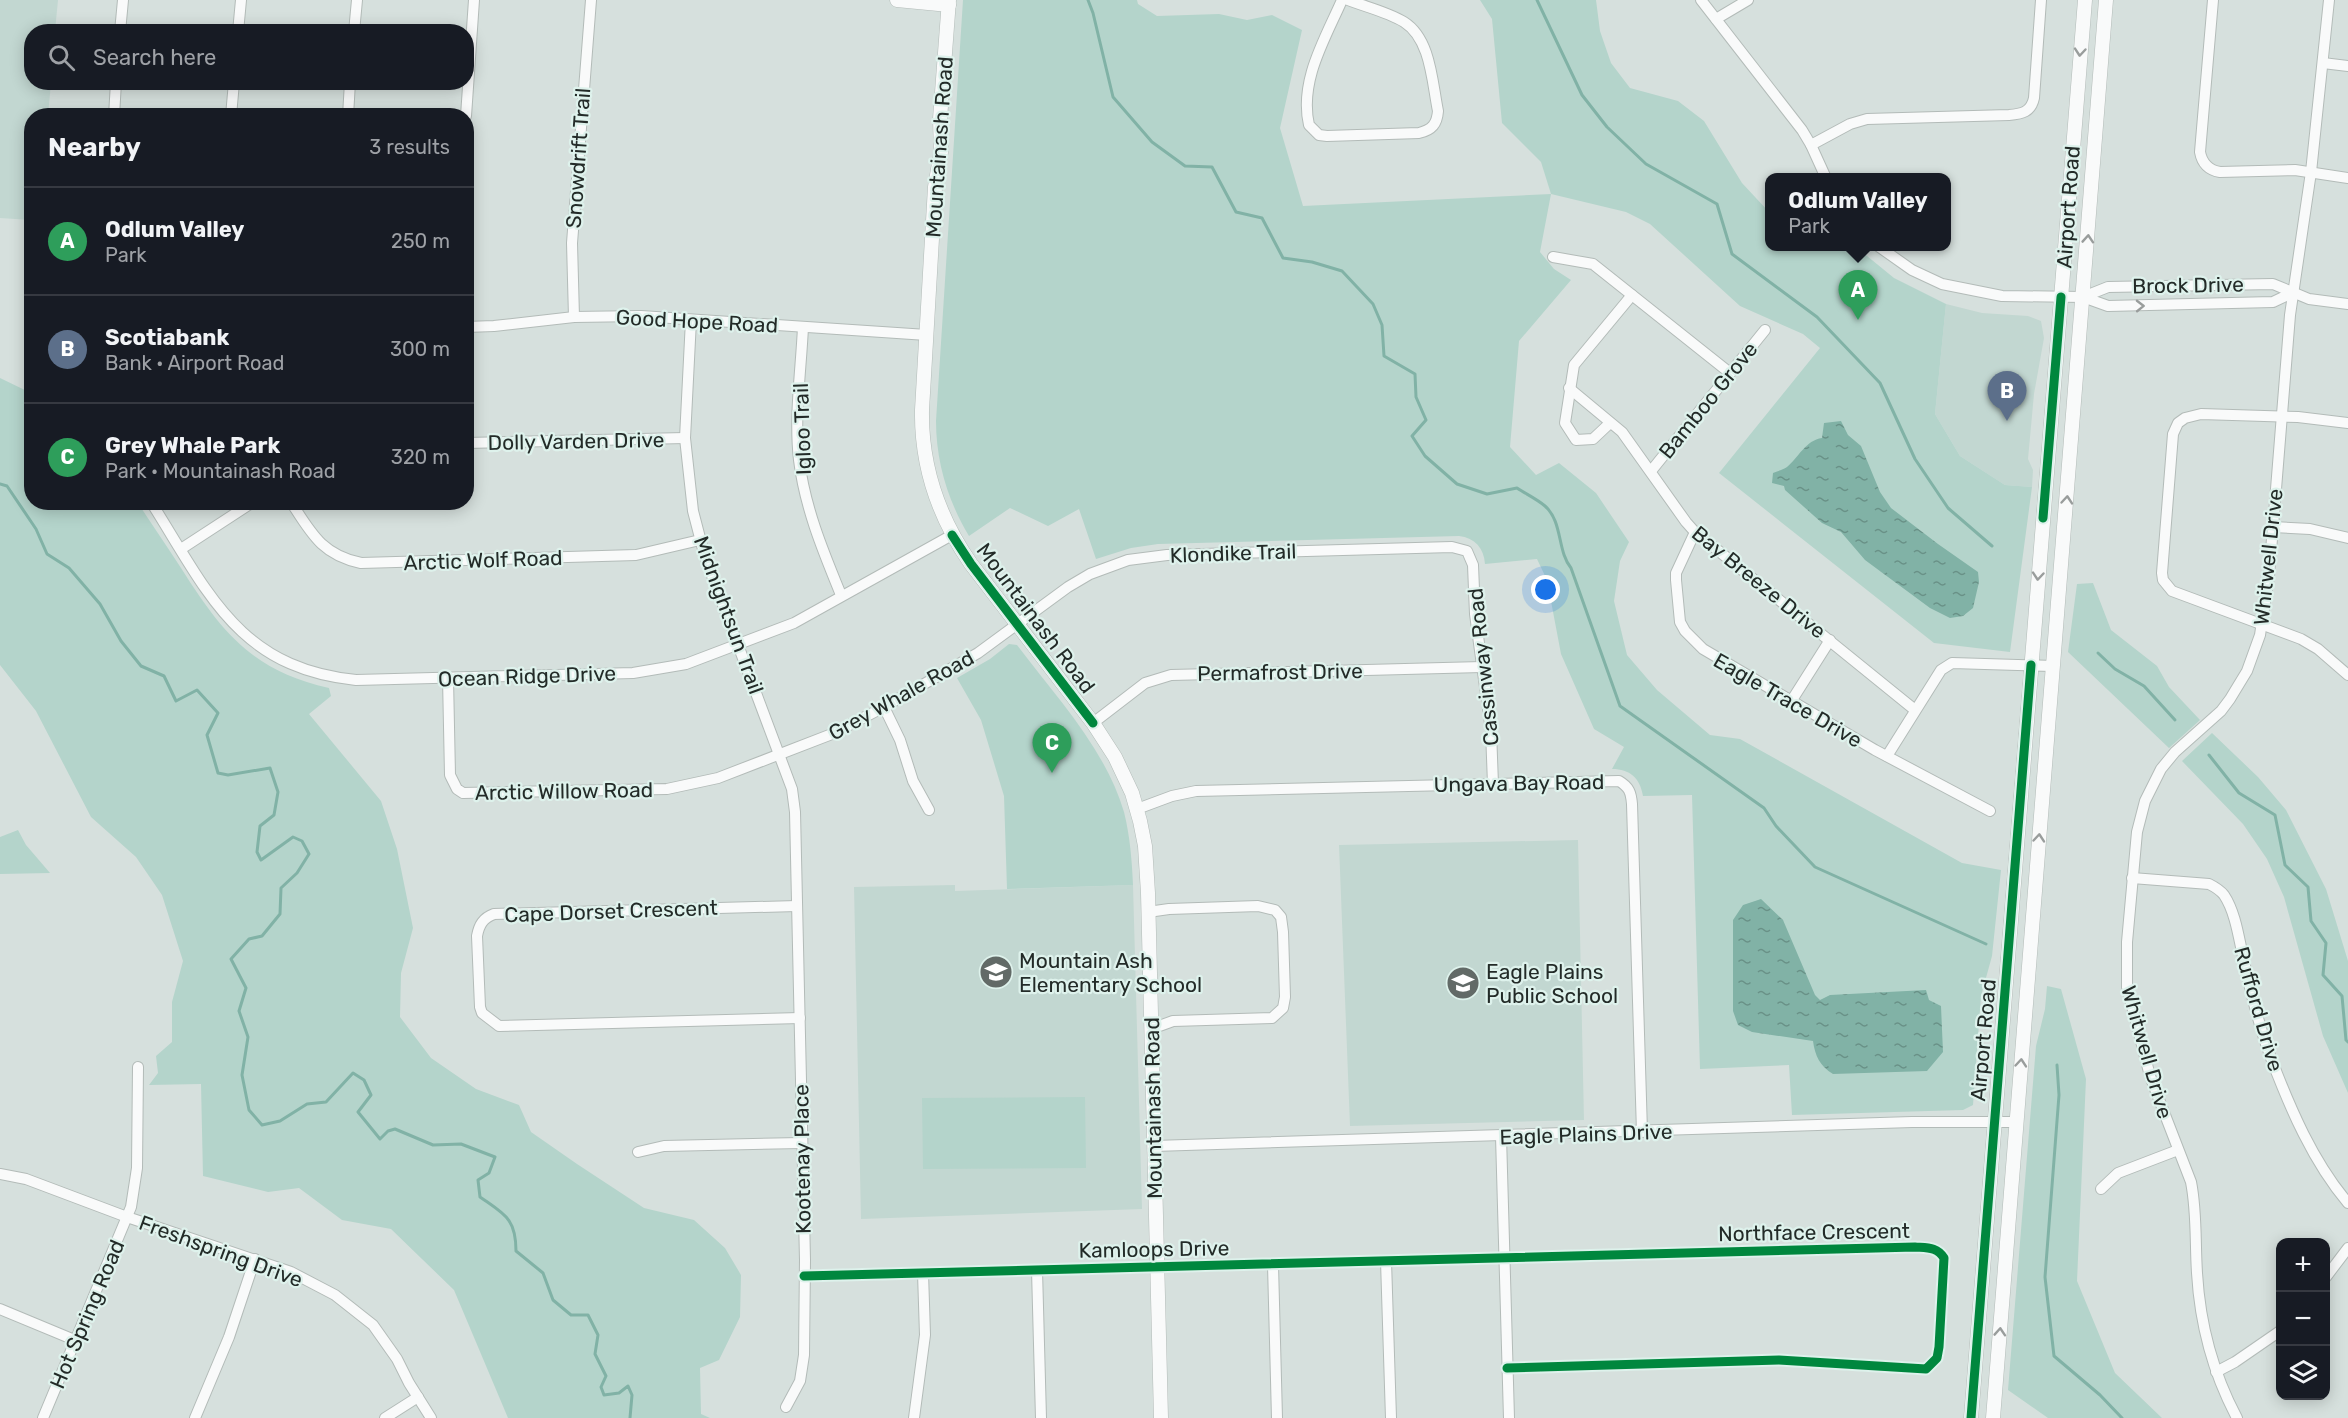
<!DOCTYPE html>
<html lang="en">
<head>
<meta charset="utf-8">
<style>
  :root { --surface:#171b24; --page:#20242c; --text:#f1f3f6; --muted:#9ea1a6; --line:#363941; --accent:#626a67 }
  body { margin:0; font-family:Rubik,sans-serif; background:var(--page); color:var(--text) }
  .controls { position:absolute; right:18px; bottom:18px; display:grid; overflow:hidden; border-radius:12px; box-shadow:0 3px 15px #0003 }
  .controls button { width:54px; height:54px; display:grid; place-items:center; padding:0; border:0; border-bottom:2px solid var(--line); background:var(--surface); color:var(--text); font:30px sans-serif }
  .you { position:absolute; left:1546px; top:590px; width:21px; height:21px; margin:-15px; border:4px solid #fff; border-radius:50%; background:#1a73e8; box-shadow:0 0 0 9px #1a73e833 }
  .badge { display:grid; place-items:center; width:39px; height:39px; border-radius:50%; background:var(--accent); color:#fff; font-size:20px; font-weight:700 }
  .pin { position:absolute; translate:-50% -50px; filter:drop-shadow(0 2px 3px #0008) }
  .pin::after { content:''; position:absolute; top:32px; width:21px; height:18px; background:inherit; clip-path:polygon(0 0,100% 0,50% 100%) }
  .popup { position:absolute; left:1765px; top:173px; width:186px; height:78px; box-sizing:border-box; display:grid; place-content:center; border-radius:12px; background:var(--surface); filter:drop-shadow(0 2px 4px #0005); font-size:20px; white-space:nowrap; color:var(--muted) }
  .popup b { font-size:22px; color:var(--text) }
  .popup::after { content:''; position:absolute; left:50%; top:100%; margin-left:-12px; border:12px solid transparent; border-top-color:var(--surface) }
  .list { margin:0; padding:0; list-style:none }
  h2 { display:flex; justify-content:space-between; align-items:center; height:78px; margin:0; padding:0 24px; font-size:26px }
  h2 small { font-size:20px; font-weight:400; color:var(--muted) }
  .list li { display:grid; grid-template-columns:39px 1fr auto; gap:18px; align-items:center; box-sizing:border-box; height:108px; padding:0 24px; border-top:2px solid var(--line) }
  .list b { display:block; font-size:22px; white-space:nowrap }
  .list p { margin:0; font-size:20px; white-space:nowrap; color:var(--muted) }
  .list em { font-size:20px; font-style:normal; color:var(--muted) }
  .icon { flex:none; width:33px; height:33px; fill:none; stroke:currentColor; stroke-width:2; stroke-linecap:round; stroke-linejoin:round }
  .map { position:relative; flex:none; width:2348px; height:1418px; overflow:hidden }
  .search { position:absolute; background:var(--surface); box-shadow:0 3px 15px #0003; left:24px; top:24px; width:450px; height:66px; display:flex; align-items:center; gap:15px; box-sizing:border-box; padding:0 21px; border-radius:24px; color:var(--muted); font-size:22px }
  .panel { position:absolute; background:var(--surface); box-shadow:0 3px 15px #0003; left:24px; top:108px; width:450px; height:402px; border-radius:24px }
  .map>svg:first-child { display:block }
  .built { fill:#c2d7d1 }
  .park { fill:#b4d4cb }
  .water { fill:url(#water-ripples) }
  .lines { fill:none; stroke-linecap:round; stroke-linejoin:round }
  .stream { stroke:#81b2a6; stroke-width:3 }
  .street-casing { stroke:#b3bbb8; stroke-width:12 }
  .secondary-casing { stroke:#b3bbb8; stroke-width:15 }
  .street { stroke:#f9fafa; stroke-width:10 }
  .secondary { stroke:#f9fafa; stroke-width:14 }
  .cycleway-casing { stroke:#def2ec; stroke-width:13 }
  .cycleway { stroke:#00873e; stroke-width:9 }
  .oneway { stroke:#999d9c }
  .labels { text-anchor:middle; dominant-baseline:central; stroke-width:4.5; stroke-linejoin:round; paint-order:stroke }
  .street-label { font-size:21px; fill:#232b28; stroke:#def2ec }
  .poi-label { font-size:21px; fill:#232b28; stroke:#def2ec; text-anchor:start }
</style>
</head>
<body>
<div class="map">
<svg width="2348" height="1418" viewBox="0 0 2348 1418">
  <defs>
    <pattern id="water-ripples" width="26" height="14" patternUnits="userSpaceOnUse" patternTransform="scale(1.5)"><rect width="26" height="14" fill="#81b2a6"/><path d="M2 4q2-2 4 0t4 0M15 11q2-2 4 0t4 0" fill="none" stroke="#699187"/></pattern>
  </defs>
  <rect width="100%" height="100%" fill="#d6e0dd"/>
  <g class="built">
    <path d="M0 0H58L55 31 32 32V82L51 83 48 115 32 116 31 220 0 218Z"/>
    <path d="M1946 304 1982 313 2028 316 2041 321 2044 338 2034 394 2028 459 2033 470 2032 487 2005 485 1960 456 1935 414Z"/>
    <path d="M1578 840 1584 1120 1350 1126 1339 845Z"/>
    <path d="M955 885V891L1133 885 1142 1209 861 1219 854 887Z"/>
  </g>
  <g class="park">
    <path d="M963 0H1137L1138 4 1157 16 1219 14 1247 20 1272 15 1302 30 1280 128 1303 206 1551 194 1541 162 1502 123 1492 19 1480 0H1596L1600 31 1611 63 1630 88 1678 101 1704 121 1742 183 1769 212 1770 246 1856 247 1894 278 1946 304 1935 414 1960 456 2005 485 2032 487 2010 652 1934 643 1719 473 1820 348 1803 334 1740 306 1650 224 1626 212 1551 194 1540 252 1554 269 1571 280 1519 341 1510 447 1536 475 1559 463 1596 493 1629 542 1620 561 1614 601 1627 655 1657 690 1710 735 1740 739 1962 863 2001 870 1992 956 1981 996 1973 1105 1963 1110 1792 1115 1789 1065 1700 1069 1692 795 1643 796C1640 778 1630 769 1612 769L1624 747 1594 729 1561 654 1547 580 1537 559 1485 564C1484 548 1475 538 1459 536L1158 544 1131 548 1096 559 1079 509 1048 526 1010 508 969 536C948 501 936 462 936 421Z"/>
    <path d="M0 378 31 393 32 502 138 503C152 525 167 546 181 568 221 631 252 671 329 688L331 696 309 714 381 801 397 849 413 928 401 973 400 1017 431 1058 476 1089 519 1105 531 1132 577 1164 644 1208 694 1220 725 1248 741 1275 740 1317 719 1360 700 1368 701 1414 710 1418H508L454 1290 391 1229 342 1220 299 1188 268 1192 203 1176 201 1084 149 1085 158 1073 156 1056 172 1042V1002L183 961 162 895 136 857 91 817 36 711 0 665Z"/>
    <path d="M2093 583 2111 630 2157 666 2169 687 2200 720 2169 748 2068 652 2077 584Z"/>
    <path d="M1009 644 1017 645C1056 697 1105 748 1124 812 1130 836 1132 861 1133 885L1007 889 1004 796 981 720 957 678 990 659Z"/>
    <path d="M2212 733 2258 777 2286 810 2326 889 2348 961V1093L2323 1036 2284 897 2267 859 2243 824 2182 761Z"/>
    <path d="M18 830 26 845 50 873 0 874V837Z"/>
    <path d="M2047 986 2061 989 2086 1079 2077 1281 2115 1373 2162 1418H2048L2008 1390 2036 1046 2045 1009Z"/>
    <path d="M1085 1097 1086 1168 923 1169 922 1098Z"/>
  </g>
  <g class="water">
    <path d="M1841 421 1848 435 1861 446 1880 492 1891 508 1938 544 1978 572 1979 582 1973 608 1963 616 1950 618 1930 608 1865 560 1841 532 1822 523 1785 490 1784 486 1772 483 1773 473C1777 471 1783 470 1787 467 1798 458 1806 440 1822 438L1824 423Z"/>
    <path d="M1761 899 1783 920 1815 995 1820 1000 1830 995 1926 990 1929 1000 1941 1006 1943 1052 1927 1071 1833 1074C1820 1066 1815 1056 1813 1041L1752 1032 1738 1025 1733 1011V920L1743 905Z"/>
  </g>
  <g class="lines">
    <g class="stream">
      <path d="M1088 0 1093 13 1113 97 1152 142 1185 166 1212 167 1236 212 1262 218 1283 258 1312 262 1342 271 1373 304 1382 325 1384 356 1415 374 1416 397 1426 420 1412 436 1425 456 1457 484 1487 494 1517 488C1526 494 1537 499 1545 506 1563 522 1557 551 1571 568L1620 706 1764 808 1776 826 1815 867 1986 944"/>
      <path d="M1537 0 1582 95 1607 127 1646 164 1717 204 1732 254 1817 317 1880 383 1915 459 1948 508 1992 546"/>
      <path d="M0 484 7 486 36 529 47 554 69 568 100 604 121 641 141 666 164 676 176 701 197 690 218 713 207 735 218 773 228 775 270 768 278 792 274 815 260 826 257 852 261 860 293 837 302 841 309 854 297 873 281 888 280 914 262 936 249 939 231 959 246 988 239 1011 248 1037 242 1075 249 1110 262 1125 280 1121 307 1104 326 1102 353 1073 364 1080 371 1095 358 1112 380 1139 388 1131 395 1129 433 1145 461 1144 495 1157 489 1173 478 1180 480 1197C504 1214 516 1218 516 1251L543 1273 553 1300 571 1315H588L598 1335 595 1354 606 1376 601 1387 604 1395 619 1393 628 1386 632 1395 630 1418"/>
      <path d="M2098 653 2115 669 2144 686 2175 720"/>
      <path d="M2209 755 2239 793 2275 815 2285 865 2308 887 2311 921 2326 943 2323 975 2342 996 2346 1040 2348 1042"/>
      <path d="M2057 1065 2059 1095 2045 1277 2054 1356 2100 1395 2122 1418"/>
    </g>
    <defs>
      <g id="street">
        <path d="M1342 0C1325 39 1299 81 1309 125L1319 135 1327 136 1419 133C1432 130 1437 124 1438 111 1432 82 1431 39 1404 22 1388 12 1366 7 1348 0"/>
        <path d="M1701 0 1802 130 1811 145 1826 178"/>
        <path d="M2213 0 2200 152C2202 163 2208 170 2220 172L2295 170 2348 178"/>
        <path d="M1716 19 1748 0"/>
        <path d="M120 32 123 0"/>
        <path d="M238 32 241 0"/>
        <path d="M354 32 357 0"/>
        <path d="M2323 63 2348 66"/>
        <path d="M114 116 116 82"/>
        <path d="M231 116 234 82"/>
        <path d="M348 116 350 82"/>
        <path d="M466 116 474 0"/>
        <path d="M1811 145 1850 124 1867 119 2009 115C2022 114 2031 112 2034 98L2041 0"/>
        <path d="M1878 246 1912 270 1942 284 2002 296 2083 297 2108 306 2273 302 2292 293"/>
        <path d="M1553 257 1593 264 1730 373"/>
        <path d="M2083 297 2108 287 2273 284 2309 299 2348 304"/>
        <path d="M574 317 572 243 591 0"/>
        <path d="M691 320 685 438 693 511 705 557 792 789 795 812 805 1260 804 1355 800 1381 786 1407"/>
        <path d="M466 327 494 326 574 317 641 316 927 335"/>
        <path d="M803 327C801 371 794 416 799 460 805 508 823 551 841 595"/>
        <path d="M1569 388 1622 432 1686 522 1694 531 1915 710"/>
        <path d="M1610 423 1593 439 1576 440 1565 423 1574 365 1632 295"/>
        <path d="M2348 423 2298 417 2201 414 2185 418 2178 423 2173 434 2162 573 2163 580 2172 591 2301 639 2318 649 2348 675"/>
        <path d="M466 443 685 438"/>
        <path d="M1651 471 1765 330"/>
        <path d="M151 502C208 592 238 668 356 680L633 673 686 664 794 623 952 535"/>
        <path d="M291 502C311 533 322 555 361 563L636 555 700 540"/>
        <path d="M2273 527 2310 529 2348 538"/>
        <path d="M1695 532 1676 573V580L1680 622 1685 631 1703 649 1875 750 1990 811"/>
        <path d="M181 549 253 502"/>
        <path d="M448 678 450 775 457 789 463 793 667 789 718 778 832 734 884 707 978 653 1068 587 1090 574 1128 560 1167 555 1452 547 1467 551 1473 565 1475 614 1491 731 1493 784"/>
        <path d="M1792 700 1830 640"/>
        <path d="M884 707 900 740 913 781 929 810"/>
        <path d="M1093 723 1145 683 1171 675 1482 667"/>
        <path d="M1887 756 1941 670 1952 663 2053 666"/>
        <path d="M1137 809 1172 796 1196 791 1619 781C1629 787 1631 792 1632 804L1642 1132"/>
        <path d="M2132 878 2209 884C2215 887 2220 890 2224 895 2236 913 2239 940 2244 961 2251 994 2259 1026 2271 1058 2290 1108 2313 1162 2348 1203"/>
        <path d="M797 906 494 914C483 918 479 925 477 936L480 1007 482 1013 499 1026 800 1018"/>
        <path d="M1148 912 1169 909 1258 906 1275 910 1281 917 1283 932 1285 997 1283 1008 1272 1018 1173 1021 1151 1029"/>
        <path d="M1501 1136 1509 1418"/>
        <path d="M1154 1146 1912 1122H2017"/>
        <path d="M638 1152 664 1146 801 1143"/>
        <path d="M0 1174 26 1179 127 1217 291 1272 335 1295 373 1325 397 1359 409 1383 431 1418"/>
        <path d="M2101 1189 2118 1173 2178 1150"/>
        <path d="M1386 1261 1391 1418"/>
        <path d="M1273 1265 1277 1418"/>
        <path d="M1037 1270 1041 1418"/>
        <path d="M804 1276 1915 1247C1928 1248 1937 1247 1944 1258L1939 1347 1937 1358 1926 1369 1779 1360 1507 1368"/>
        <path d="M2326 1277 2348 1248"/>
        <path d="M0 1309 77 1341"/>
        <path d="M2216 1372 2235 1362 2280 1331"/>
        <path d="M43 1418 131 1207 137 1168 138 1067"/>
        <path d="M195 1418 229 1337 255 1259"/>
        <path d="M385 1418 418 1397"/>
        <path d="M914 1418 925 1335 923 1273"/>
        <path d="M2237 1418C2213 1373 2200 1324 2197 1273 2195 1243 2197 1212 2191 1182L2150 1076 2127 987V942L2137 832 2145 801 2161 769 2175 752 2221 711 2230 699 2247 671 2260 635 2269 576 2290 315 2311 172 2329 0"/>
      </g>
      <g id="secondary">
        <path d="M897 0 949 5"/>
        <path d="M949 0 940 119 941 152 935 187 922 410C921 467 939 518 971 564L1093 723 1115 757 1132 793 1140 821 1145 846 1148 893 1161 1418"/>
        <path d="M1971 1418 2085 0"/>
        <path d="M1993 1418 2106 0"/>
      </g>
    </defs>
    <use href="#street" class="street-casing"/>
    <use href="#secondary" class="secondary-casing"/>
    <use href="#street" class="street"/>
    <use href="#secondary" class="secondary"/>
    <defs>
      <g id="cycleway">
        <path d="M2043 518 2061 297"/>
        <path d="M952 535 971 564 1093 723"/>
        <path d="M804 1276 1915 1247C1928 1248 1937 1247 1944 1258L1939 1347 1937 1358 1926 1369 1779 1360 1507 1368"/>
        <path d="M1971 1418 2031 665"/>
      </g>
    </defs>
    <use href="#cycleway" class="cycleway-casing"/>
    <use href="#cycleway" class="cycleway"/>
  </g>
  <defs><path id="oneway-chevron" d="M-2-3.5L2.5 0L-2 3.5" fill="none" stroke-width="1.6" stroke-linecap="round" stroke-linejoin="round" transform="scale(1.5)"/></defs>
  <g class="oneway">
    <use href="#oneway-chevron" transform="translate(2080 52) rotate(95)"/>
    <use href="#oneway-chevron" transform="translate(2088 239) rotate(-86)"/>
    <use href="#oneway-chevron" transform="translate(2140 306) rotate(-1)"/>
    <use href="#oneway-chevron" transform="translate(2067 500) rotate(-85)"/>
    <use href="#oneway-chevron" transform="translate(2038 576) rotate(95)"/>
    <use href="#oneway-chevron" transform="translate(2039 838) rotate(-85)"/>
    <use href="#oneway-chevron" transform="translate(2021 1063) rotate(-85)"/>
    <use href="#oneway-chevron" transform="translate(2000 1332) rotate(-86)"/>
  </g>
  <defs>
    <symbol id="school-disc" viewBox="-11 -11 22 22"><circle r="9.5" fill="#626a67" stroke="#def2ec"/><path d="M0-5L7-2L0 1L-7-2ZM-4 1L0 2.5L4 1V4Q0 6-4 4Z" fill="#fff"/></symbol>
  </defs>
  <g fill-rule="evenodd">
    <use href="#school-disc" x="977" y="953" width="38" height="38"/>
    <use href="#school-disc" x="1444" y="964" width="38" height="38"/>
  </g>
  <g class="labels">
    <g class="street-label">
      <text transform="translate(939 147) rotate(-86)">Mountainash Road</text>
      <text transform="translate(578 158) rotate(-86)">Snowdrift Trail</text>
      <text transform="translate(2068 207) rotate(-86)">Airport Road</text>
      <text transform="translate(2188 285) rotate(-1)">Brock Drive</text>
      <text transform="translate(697 321) rotate(3)">Good Hope Road</text>
      <text transform="translate(1708 400) rotate(-51)">Bamboo Grove</text>
      <text transform="translate(802 429) rotate(-92)">Igloo Trail</text>
      <text transform="translate(576 441) rotate(-1)">Dolly Varden Drive</text>
      <text transform="translate(1233 553) rotate(-2)">Klondike Trail</text>
      <text transform="translate(2268 557) rotate(-84)">Whitwell Drive</text>
      <text transform="translate(483 560) rotate(-2)">Arctic Wolf Road</text>
      <text transform="translate(1759 582) rotate(39)">Bay Breeze Drive</text>
      <text transform="translate(729 615) rotate(70)">Midnightsun Trail</text>
      <text transform="translate(1036 618) rotate(53)">Mountainash Road</text>
      <text transform="translate(1483 667) rotate(-96)">Cassinway Road</text>
      <text transform="translate(1280 672) rotate(-1)">Permafrost Drive</text>
      <text transform="translate(527 676) rotate(-2)">Ocean Ridge Drive</text>
      <text transform="translate(901 695) rotate(-29)">Grey Whale Road</text>
      <text transform="translate(1788 700) rotate(30)">Eagle Trace Drive</text>
      <text transform="translate(1519 783) rotate(-1)">Ungava Bay Road</text>
      <text transform="translate(564 791) rotate(-1)">Arctic Willow Road</text>
      <text transform="translate(611 911) rotate(-2)">Cape Dorset Crescent</text>
      <text transform="translate(2259 1009) rotate(74)">Rufford Drive</text>
      <text transform="translate(1983 1040) rotate(-85)">Airport Road</text>
      <text transform="translate(2147 1052) rotate(74)">Whitwell Drive</text>
      <text transform="translate(1153 1108) rotate(-91)">Mountainash Road</text>
      <text transform="translate(1586 1134) rotate(-2)">Eagle Plains Drive</text>
      <text transform="translate(802 1159) rotate(-91)">Kootenay Place</text>
      <text transform="translate(1814 1232) rotate(-1)">Northface Crescent</text>
      <text transform="translate(1154 1249) rotate(-1)">Kamloops Drive</text>
      <text transform="translate(221 1251) rotate(20)">Freshspring Drive</text>
      <text transform="translate(87 1314) rotate(-67)">Hot Spring Road</text>
    </g>
    <g class="poi-label">
      <text x="1019" y="960">Mountain Ash<tspan x="1019" dy="24">Elementary School</tspan></text>
      <text x="1486" y="971">Eagle Plains<tspan x="1486" dy="24">Public School</tspan></text>
    </g>
  </g>
</svg>
<div class="controls">
<button>+</button>
<button>−</button>
<button><svg class="icon" aria-label="layers" viewBox="0 0 24 24"><path d="M12 4l9 5-9 5-9-5zM3 14l9 5 9-5"/></svg></button>
</div>
<div class="you"></div>
<div class="pin badge" style="left:1858px;top:320px;background:#2e9e5b">A</div>
<div class="popup"><b>Odlum Valley</b>Park</div>
<div class="pin badge" style="left:2007px;top:421px;background:#5c6f8a">B</div>
<div class="pin badge" style="left:1052px;top:773px;background:#2e9e5b">C</div>
<div class="search"><svg class="icon" aria-label="search" viewBox="0 0 24 24"><circle cx="10" cy="10" r="6"/><path d="M15 15l6 6"/></svg>Search here</div>
<section class="panel">
<h2>Nearby<small>3 results</small></h2>
<ul class="list">
<li><span class="badge" style="background:#2e9e5b">A</span><div><b>Odlum Valley</b><p>Park</p></div><em>250 m</em></li>
<li><span class="badge" style="background:#5c6f8a">B</span><div><b>Scotiabank</b><p>Bank · Airport Road</p></div><em>300 m</em></li>
<li><span class="badge" style="background:#2e9e5b">C</span><div><b>Grey Whale Park</b><p>Park · Mountainash Road</p></div><em>320 m</em></li>
</ul>
</section>
</div>
</body>
</html>
